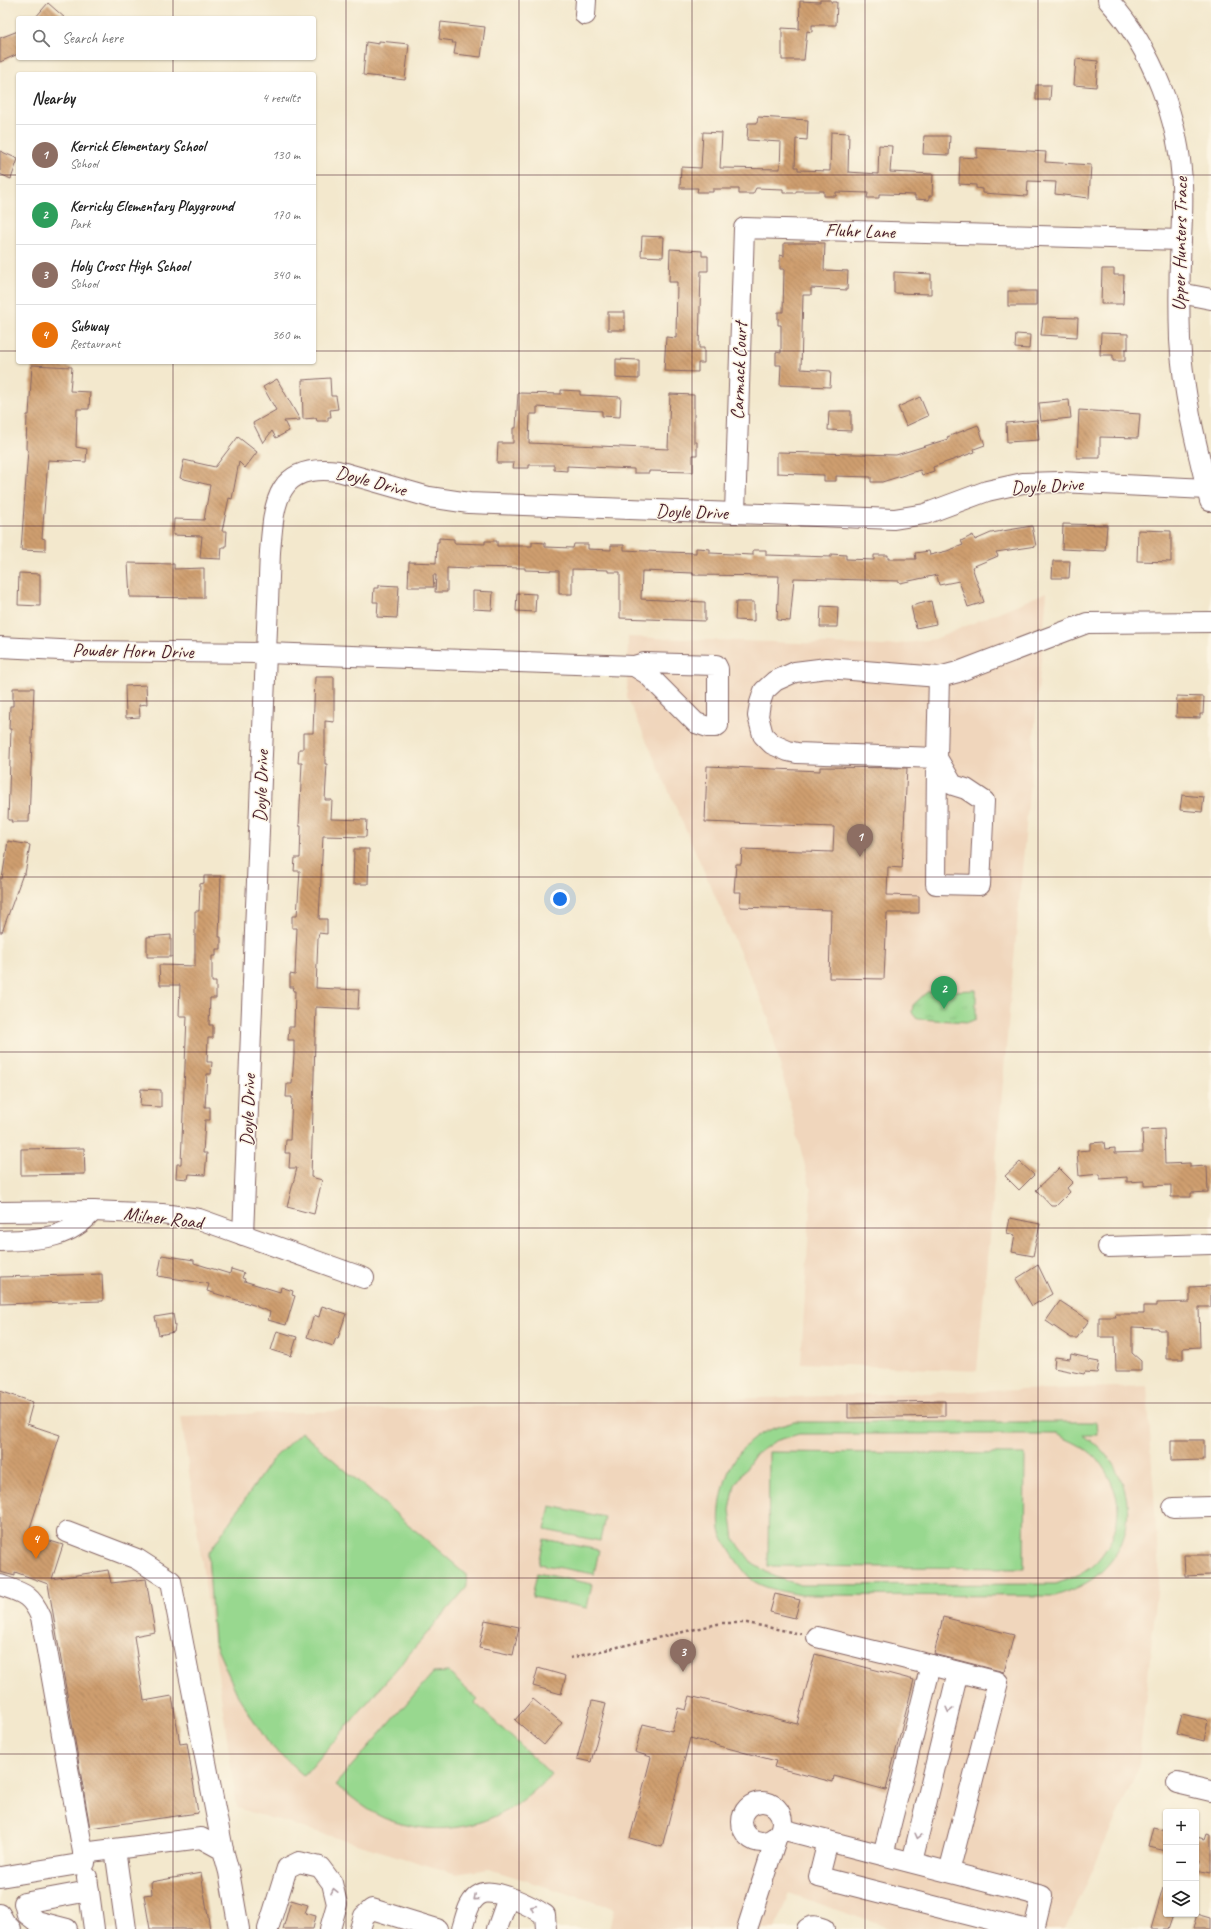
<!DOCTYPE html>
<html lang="en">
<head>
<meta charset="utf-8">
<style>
  :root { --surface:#fff; --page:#f2f2f2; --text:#222; --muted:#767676; --line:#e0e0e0; --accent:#1f6fb2 }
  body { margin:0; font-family:Caveat,sans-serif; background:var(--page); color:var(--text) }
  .controls { position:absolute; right:12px; bottom:12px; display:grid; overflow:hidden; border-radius:4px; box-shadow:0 1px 3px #0004 }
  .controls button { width:36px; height:36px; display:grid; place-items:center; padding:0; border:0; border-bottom:1px solid var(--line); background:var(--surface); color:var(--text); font:20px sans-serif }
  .you { position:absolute; left:560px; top:899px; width:14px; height:14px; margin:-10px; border:3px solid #fff; border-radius:50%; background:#1a73e8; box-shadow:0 0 0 6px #1a73e833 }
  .badge { display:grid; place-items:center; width:26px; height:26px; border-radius:50%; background:var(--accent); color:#fff; font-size:13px; font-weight:700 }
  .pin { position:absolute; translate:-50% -33px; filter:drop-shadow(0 1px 2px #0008) }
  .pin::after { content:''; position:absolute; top:21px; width:14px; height:12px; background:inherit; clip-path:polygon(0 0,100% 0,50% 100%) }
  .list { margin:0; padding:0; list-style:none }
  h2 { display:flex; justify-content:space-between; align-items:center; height:52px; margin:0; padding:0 16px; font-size:17px }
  h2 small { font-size:13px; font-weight:400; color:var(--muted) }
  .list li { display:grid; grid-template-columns:26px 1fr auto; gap:12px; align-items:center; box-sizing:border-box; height:60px; padding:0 16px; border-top:1px solid var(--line) }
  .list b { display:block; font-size:15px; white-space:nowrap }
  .list p { margin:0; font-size:13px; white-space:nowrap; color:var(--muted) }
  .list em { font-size:13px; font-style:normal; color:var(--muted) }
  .icon { flex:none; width:22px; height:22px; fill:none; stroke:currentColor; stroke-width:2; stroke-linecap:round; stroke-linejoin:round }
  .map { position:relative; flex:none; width:1211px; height:1929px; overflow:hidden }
  .search { position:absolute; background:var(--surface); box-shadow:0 1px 3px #0004; left:16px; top:16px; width:300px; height:44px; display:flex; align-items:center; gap:10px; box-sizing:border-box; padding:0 14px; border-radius:4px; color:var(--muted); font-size:15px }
  .panel { position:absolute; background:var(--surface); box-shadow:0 1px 3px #0004; left:16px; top:72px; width:300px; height:292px; border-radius:4px }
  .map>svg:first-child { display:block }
  .built { fill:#f0d6bc }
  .park { fill:url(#park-tufts); stroke:#717c5d }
  .pitch { fill:#98d88f; stroke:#717c5d; fill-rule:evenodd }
  .building { fill:url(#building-back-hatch) }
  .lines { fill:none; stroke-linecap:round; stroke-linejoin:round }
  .minor-casing { stroke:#856564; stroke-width:22 }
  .path { stroke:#856564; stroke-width:2.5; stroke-dasharray:3 3; stroke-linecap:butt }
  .minor { stroke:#fff; stroke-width:20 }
  .oneway { stroke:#ae9aa0 }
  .grid { fill:none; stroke:#4a1f2b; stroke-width:1; stroke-opacity:0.55 }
  .labels { text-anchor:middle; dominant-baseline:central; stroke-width:3; stroke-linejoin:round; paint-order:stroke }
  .street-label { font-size:19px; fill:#4a1f2b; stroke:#fcf5e5 }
</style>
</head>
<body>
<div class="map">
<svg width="1211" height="1929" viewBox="0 0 1211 1929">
  <defs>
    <pattern id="park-tufts" width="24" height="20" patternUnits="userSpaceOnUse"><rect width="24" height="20" fill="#98d88f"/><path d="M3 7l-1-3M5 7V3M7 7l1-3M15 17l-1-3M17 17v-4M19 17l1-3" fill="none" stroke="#84b97c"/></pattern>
    <pattern id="building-back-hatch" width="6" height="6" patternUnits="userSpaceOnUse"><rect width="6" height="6" fill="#cf9f70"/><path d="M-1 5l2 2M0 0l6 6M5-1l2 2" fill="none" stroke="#aa815c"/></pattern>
  </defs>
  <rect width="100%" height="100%" fill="#fcf5e5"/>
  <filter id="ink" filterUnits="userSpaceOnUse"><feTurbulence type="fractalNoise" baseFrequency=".025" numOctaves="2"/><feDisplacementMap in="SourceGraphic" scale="8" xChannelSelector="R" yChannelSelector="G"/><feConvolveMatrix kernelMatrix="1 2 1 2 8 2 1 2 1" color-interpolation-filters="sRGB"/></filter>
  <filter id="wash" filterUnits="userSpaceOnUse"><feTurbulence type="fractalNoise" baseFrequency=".012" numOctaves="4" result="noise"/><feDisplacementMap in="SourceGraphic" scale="16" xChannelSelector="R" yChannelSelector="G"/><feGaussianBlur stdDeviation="0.9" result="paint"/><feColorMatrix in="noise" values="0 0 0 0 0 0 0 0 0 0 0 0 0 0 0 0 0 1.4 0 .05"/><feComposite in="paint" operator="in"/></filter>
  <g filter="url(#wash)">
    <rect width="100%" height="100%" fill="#f3e8cd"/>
    <g class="built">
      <path d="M1047 592 977 1371 801 1363 811 1191 768 1016 627 697 628 637 883 646 935 639Z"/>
      <path d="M1147 1386 1159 1574 1138 1769 1066 1929H891L789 1893 776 1929H609L614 1908 489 1869 456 1874 237 1808 181 1416Z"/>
    </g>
    <path class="park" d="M976 990V1019L969 1022 918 1019 912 1012 913 1005 927 992Z"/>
    <g class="pitch">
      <path d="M794 1422H1096L1097 1435H1083C1130 1464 1145 1529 1103 1570 1089 1584 1073 1590 1055 1596L802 1595C787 1592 769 1590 755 1582 745 1576 722 1541 720 1530 717 1508 725 1469 740 1452 757 1432 771 1429 794 1422ZM799 1434H1056C1070 1441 1087 1447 1097 1459 1108 1472 1118 1493 1118 1509 1118 1532 1105 1557 1087 1570 1078 1576 1066 1580 1056 1584L801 1585 775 1577 753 1564 734 1539 730 1510 735 1485 755 1455 775 1441Z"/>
      <path d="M301 1432 466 1574 467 1587 304 1776 269 1744 238 1696 214 1642 208 1554 271 1461Z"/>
      <path d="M769 1452 1025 1454 1024 1568 768 1566Z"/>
      <path d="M550 1506 605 1517 600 1541 545 1530Z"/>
      <path d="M544 1539 599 1550 594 1574 539 1564Z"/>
      <path d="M537 1573 592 1584 587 1608 532 1597Z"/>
      <path d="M448 1672 478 1700 475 1703 551 1774C511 1820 452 1841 392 1821 371 1815 353 1797 335 1785L433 1673Z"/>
    </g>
    <g id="blocks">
      <g class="building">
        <path d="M820 0H831V2H837L836 25H812V32L807 31 804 60H782V28L799 29 800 1 820 2Z"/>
        <path d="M48 3 65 18H35Z"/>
        <path d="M441 22 485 27 481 57 454 54 456 43H452L453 41 439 39Z"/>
        <path d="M18 31V54L0 62V38Z"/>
        <path d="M379 41 409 44 405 80 363 75 366 42 379 44Z"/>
        <path d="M1076 59 1098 61 1096 87 1074 85Z"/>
        <path d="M1036 85H1051L1050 100H1036Z"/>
        <path d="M758 117 808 120 807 140 796 139 795 167H798V170L830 171 831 132 849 133 848 172 878 174 879 145 892 146 890 172 933 174 932 196H929V200L915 199V195L884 194H879V198H867L868 193 836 192V196H824V191H796V193H783V189L756 188 753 194H739V189H713V192H697L698 188H680L681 167 701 168 703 132 722 133 720 168 780 169 781 142 747 140 748 123H757Z"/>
        <path d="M924 136H950L949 155 923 154Z"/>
        <path d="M977 148 1046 152 1045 162 1091 165 1089 198 1055 194 1056 182 1028 181 1027 196 982 193V189L976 188V185L959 184 960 157 977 158Z"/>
        <path d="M0 151 18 159 11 179 0 174Z"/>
        <path d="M642 236 664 237 663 257 641 256Z"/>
        <path d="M784 243H825L824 270 848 271 847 290 811 288V295H803L801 369 831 371 830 387 780 385 781 365H776V352L781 353V325H778V312H783L784 269H780V255L784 256Z"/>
        <path d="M670 249 702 251V256H708V271H701L699 348H704V363H698V372L664 371 666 337 676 338 677 282H669Z"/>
        <path d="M1102 269H1114V275H1124L1123 304H1101Z"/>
        <path d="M894 272 931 274V294L894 293Z"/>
        <rect x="1008" y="291" width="28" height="15"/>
        <rect x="608" y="312" width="17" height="18"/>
        <path d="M1043 317 1078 318 1077 337 1041 335Z"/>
        <path d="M1101 333 1128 334V349H1125V361H1113V355H1100Z"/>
        <path d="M1016 334 1030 335 1029 349 1015 348Z"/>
        <path d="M616 359 639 360V379L616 378Z"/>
        <path d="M32 365 72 367 70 391 90 392 89 409H77L76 447 87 449 86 462 48 460 42 538 45 539V551L21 550 28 450 26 449 27 415H29Z"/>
        <path d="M330 378 331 396H336L338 409 330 410 331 417H328V421H317L316 418 303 419 302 380Z"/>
        <path d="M277 379 300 420 284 421 289 431 276 438 272 431 263 443 253 423 276 410 263 387Z"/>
        <path d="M561 390 580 391V395L621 397 620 417 602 416V411L537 407V414H530L529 443 668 449 670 394 694 395V442H697V455H693V472L649 471V473H634V469L567 466V471L554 470V465H529V468H513L514 463H497L498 443H513V428H516L518 393 561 394Z"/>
        <path d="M920 397 928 416 906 426 898 407Z"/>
        <path d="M1069 400 1071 418 1041 421 1039 403Z"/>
        <path d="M1079 410 1140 414 1138 438 1100 437V458H1077Z"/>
        <path d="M829 411H851V431L828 430Z"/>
        <path d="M1037 420 1039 440 1007 442 1006 423Z"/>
        <path d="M978 425 985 445 974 449 975 452 933 467 934 471 922 475 920 470 882 482H871V477L836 476V481H824V475L777 473V452L896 455 948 439 947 437Z"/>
        <path d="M238 437 257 452 245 468 239 462 232 499 229 498 222 531H227L226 547H222L221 559 200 558 202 536 173 535 174 519 204 520 210 485 180 478 184 460 215 467Z"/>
        <path d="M1063 524 1107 525 1105 551 1062 549Z"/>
        <path d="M1032 526 1036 546 996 552 998 556 972 567 984 602 968 607 959 581 939 585 937 575 900 583 899 581 794 578 790 621 777 620 779 576 693 575V573L642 571 641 599 705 602V621L620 618V572H608V570L572 569V594H559V571L525 570V568L469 567V569L447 568V592H435L436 575H433L434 587H408L409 562 436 563 437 542H439V538L454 539V543L485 544V541H497V546H532V542L545 543V547L573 548 574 544H588V549L611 550V545H624V550L666 552 696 553V548L710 549V553L753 555V550H766V555L831 557V554L846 555V559L874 560V555H888V559H916L915 553 929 551 930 555 947 551 963 545 961 541 973 535 975 540 991 533Z"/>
        <path d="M1138 530 1171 531V562L1137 561Z"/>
        <path d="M1053 561H1070L1069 578H1052Z"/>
        <path d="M128 563 174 564V569L204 568V598L130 597Z"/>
        <path d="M19 573 40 574V606L18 605Z"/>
        <path d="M379 585 399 586 397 618 377 617 378 602H373L374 588H379Z"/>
        <path d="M473 591 493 592 492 610 473 609Z"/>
        <path d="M517 593 536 594 535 612 516 611Z"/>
        <path d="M931 601 936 624 916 628 911 606Z"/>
        <path d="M736 602H754V621L735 620Z"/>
        <path d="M821 606 838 607 837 627H820Z"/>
        <path d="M315 677H334V722L325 721V764H327L325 800H332L331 819 367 820 366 837 323 836 319 919H327V934L319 933 318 938 316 988 359 990 358 1009 316 1007 311 1177 322 1180 314 1214 287 1207 297 1168H289L290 1153H285L286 1140H290L292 1097H286L287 1084H292L294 1055V1040H288L289 1027H294L295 991H293L294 987H290V974L295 975 297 928H292V916H297L300 871H294L295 858H300L301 826H299L302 763H298L299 749H303V733H313Z"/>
        <path d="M146 685 147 704 139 705 140 717 126 718 125 686Z"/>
        <path d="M13 688H34L29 822H11L12 820H8L11 729H9L10 706H13Z"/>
        <path d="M1177 696 1204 697 1203 714H1200V718L1176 717Z"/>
        <path d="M707 766 820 771V767L907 768 902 868 888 867 887 895 919 896V913H887L884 979 829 978 831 910 740 907 741 892H734L736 864H741L742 849 833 852 834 827 705 822Z"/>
        <path d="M1182 795 1204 797 1202 812 1180 810Z"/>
        <path d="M8 841 30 845 25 874H23L2 932H0V878L2 879Z"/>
        <path d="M354 849H369L368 884H353Z"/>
        <path d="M204 876H221L219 937H221V949H216V956H212V982H216V998H210L209 1025H213V1038H208L207 1062H212L211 1074H207L205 1107H210V1120H205L203 1153H207L205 1175 189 1174 188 1179 176 1178 177 1164H181L187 1016H179L180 985H160L159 965 195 966V911H199L200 884 204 883Z"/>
        <path d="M171 935V957H147V937Z"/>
        <path d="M141 1089 161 1090V1107L140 1106Z"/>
        <path d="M1164 1129 1165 1164 1190 1163V1167L1207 1166 1208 1192 1191 1193V1197H1171V1185L1144 1186V1181L1127 1182V1177L1100 1179V1174L1079 1176 1077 1151 1090 1150V1143L1104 1142 1105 1149 1115 1148V1153L1143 1152 1142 1130Z"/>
        <path d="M84 1148 85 1174 21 1175V1149Z"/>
        <path d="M1020 1162 1034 1175 1019 1190 1005 1176Z"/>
        <path d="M1059 1168 1073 1182 1067 1188 1070 1192 1056 1206H1051L1036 1190Z"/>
        <path d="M1010 1218 1040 1224 1033 1256 1012 1252 1015 1235 1007 1233Z"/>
        <path d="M162 1255 194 1260V1263L230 1274 231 1269 244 1273 242 1278 245 1279 244 1281 280 1292 281 1287 293 1291 292 1295 295 1296 286 1325 268 1320 270 1312 257 1307V1306L207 1291 209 1284 158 1276Z"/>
        <path d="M1038 1265 1052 1294 1032 1306 1016 1279Z"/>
        <path d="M102 1274 103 1301 0 1304V1277Z"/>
        <path d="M1211 1286V1307H1199L1200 1347 1183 1348V1359H1166V1330H1159L1158 1328 1132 1327V1353L1141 1361V1371H1116L1115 1337H1099V1317H1116L1115 1314H1144V1306H1157V1303L1190 1302V1287Z"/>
        <path d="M1060 1301 1089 1320 1077 1338H1071L1046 1321Z"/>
        <path d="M322 1306 346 1314 338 1338H336L333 1346 307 1337 314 1315 319 1317Z"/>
        <path d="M173 1314 175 1326 174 1332 159 1335 155 1317Z"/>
        <path d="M277 1331 297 1337 291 1356 271 1350Z"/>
        <path d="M1071 1354 1088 1358V1360L1099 1362 1097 1373 1085 1372 1084 1374 1054 1368 1055 1357 1070 1359Z"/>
        <path d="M0 1391 33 1402 27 1424 60 1435 28 1534 63 1545 52 1579 108 1570 111 1583 146 1579 155 1632 134 1636 144 1701 172 1696 180 1744 187 1743 198 1813 90 1828 48 1584 15 1572V1576L0 1572Z"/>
        <path d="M945 1401V1416L848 1418V1403Z"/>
        <path d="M1171 1440H1204V1460L1171 1461Z"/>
        <path d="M1184 1555H1211V1575L1185 1576Z"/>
        <path d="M775 1594 800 1600 795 1618 770 1612Z"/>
        <path d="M943 1617 1014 1635 1004 1672 934 1654Z"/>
        <path d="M485 1620 519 1627 513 1655 479 1648Z"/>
        <path d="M815 1654 914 1680 886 1790 834 1776 833 1782 774 1767 776 1761 690 1738 662 1847 630 1838 651 1757 635 1752 643 1724 672 1731 678 1708 686 1710 690 1696 797 1724Z"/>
        <path d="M538 1668 566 1676 561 1694 533 1686Z"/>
        <path d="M533 1699 562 1723 544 1745 515 1720Z"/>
        <path d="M592 1701 606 1704 591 1762 577 1759Z"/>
        <path d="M1182 1714 1208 1720 1204 1741 1177 1734Z"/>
        <path d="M1154 1827 1166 1830V1851L1149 1847Z"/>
        <path d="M1207 1833 1211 1834V1873L1197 1870 1200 1860 1196 1859V1837L1205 1839Z"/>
        <path d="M201 1873 210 1929H150L144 1895 152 1894 151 1882Z"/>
        <path d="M1163 1888 1166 1889V1914H1173L1168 1929H1151Z"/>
        <path d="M291 1900 308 1905 305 1913 316 1916 313 1929H283Z"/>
        <path d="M1197 1914 1211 1918V1929H1193Z"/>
      </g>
    </g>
  </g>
  <g filter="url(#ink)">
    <use href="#blocks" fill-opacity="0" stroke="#856564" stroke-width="1"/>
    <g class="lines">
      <defs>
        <g id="minor">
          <path d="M1108 0C1152 48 1180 121 1182 185 1183 204 1182 222 1181 240 1179 273 1179 307 1180 340 1183 394 1197 448 1210 501"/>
          <path d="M585 15 586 0"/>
          <path d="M1180 293 1211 299"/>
          <path d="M735 513 744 228 1181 240"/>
          <path d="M0 647 80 651 266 653 634 666"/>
          <path d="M644 663 716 665 718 669V725L715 727H708L696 723 647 674 634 666Z"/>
          <path d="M939 677 937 758 797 753 788 751 772 744 763 735 758 716 760 703 764 691 775 681 795 672 827 668 939 677 958 672 1087 623 1211 622"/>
          <path d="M937 758 953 785 966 789 984 801 980 885 936 884Z"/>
          <path d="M0 1212 93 1211 162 1214 199 1219 364 1278"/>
          <path d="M243 1235 270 552C274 504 275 463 338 471L429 497 469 503 894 519 925 514 987 491 1023 483 1060 482 1207 489"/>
          <path d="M0 1241C36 1239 67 1241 93 1211"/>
          <path d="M1108 1247 1211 1244"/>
          <path d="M1173 1508 1211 1507"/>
          <path d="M67 1532 137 1559 171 1581 223 1850"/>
          <path d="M0 1585C23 1593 31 1594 41 1617L85 1863 0 1877"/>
          <path d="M817 1637 931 1665"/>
          <path d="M1177 1783 1211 1791"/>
          <circle cx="762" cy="1822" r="20"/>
          <path d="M781 1829 1042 1896 1034 1929"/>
          <path d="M828 1841 819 1877 1024 1929"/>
          <path d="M115 1849 126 1929"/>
          <path d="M83 1853 201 1838 223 1850 229 1872 239 1929"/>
          <path d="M883 1855 931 1665 998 1682 949 1872"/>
          <path d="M912 1862 958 1672"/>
          <path d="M87 1877 94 1929"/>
          <path d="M0 1914 5 1923 11 1929"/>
          <path d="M67 1929 36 1921 27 1914 24 1903 89 1891"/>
          <path d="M268 1929 287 1868 299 1862 320 1867 332 1883 337 1904 330 1929"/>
          <path d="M360 1929 364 1916 372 1909 437 1929"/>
          <path d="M462 1929C466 1917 468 1900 481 1894 494 1887 533 1907 545 1915L546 1929"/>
          <path d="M497 1929 508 1898"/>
          <path d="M747 1929 777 1836"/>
          <path d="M807 1929C813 1924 818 1927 824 1929"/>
        </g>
      </defs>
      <use href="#minor" class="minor-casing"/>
      <path class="path" d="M570 1658 722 1623H747L801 1634"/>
      <use href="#minor" class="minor"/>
    </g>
    <defs><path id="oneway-chevron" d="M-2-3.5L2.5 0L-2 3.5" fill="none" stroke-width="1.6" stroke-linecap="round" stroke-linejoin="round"/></defs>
    <g class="oneway">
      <use href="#oneway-chevron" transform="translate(949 1710) rotate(104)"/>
      <use href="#oneway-chevron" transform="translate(918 1836) rotate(104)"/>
      <use href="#oneway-chevron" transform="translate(334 1891) rotate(-102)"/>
      <use href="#oneway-chevron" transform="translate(476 1898) rotate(139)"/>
      <use href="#oneway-chevron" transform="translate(533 1908) rotate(-153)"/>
    </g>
  </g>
  <path class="grid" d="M173 0V18M346 0V1929M519 0V1929M692 0V1929M865 0V1929M1038 0V1929M173 58V74M0 175H18M314 175H1211M0 351H18M314 351H1211M173 362V1929M0 526H1211M0 701H1211M0 877H1211M0 1052H1211M0 1228H1211M0 1403H1211M0 1578H1211M0 1754H1211"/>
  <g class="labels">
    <g class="street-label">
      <text transform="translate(860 231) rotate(2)">Fluhr Lane</text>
      <text transform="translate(1180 244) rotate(-89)">Upper Hunters Trace</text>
      <text transform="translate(739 371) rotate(-88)">Carmack Court</text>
      <text transform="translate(371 481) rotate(15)">Doyle Drive</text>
      <text transform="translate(1047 486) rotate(-3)">Doyle Drive</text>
      <text transform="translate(692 512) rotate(2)">Doyle Drive</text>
      <text transform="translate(133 651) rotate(1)">Powder Horn Drive</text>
      <text transform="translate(261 786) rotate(-88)">Doyle Drive</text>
      <text transform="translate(248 1110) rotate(-88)">Doyle Drive</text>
      <text transform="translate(163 1218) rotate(7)">Milner Road</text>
    </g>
  </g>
</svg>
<div class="controls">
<button>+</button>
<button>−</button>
<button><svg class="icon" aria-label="layers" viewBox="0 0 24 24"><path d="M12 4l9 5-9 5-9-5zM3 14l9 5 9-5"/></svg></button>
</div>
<div class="you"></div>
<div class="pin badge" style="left:860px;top:857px;background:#8d6e63">1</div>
<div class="pin badge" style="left:944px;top:1009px;background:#2e9e5b">2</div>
<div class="pin badge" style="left:683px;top:1672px;background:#8d6e63">3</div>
<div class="pin badge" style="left:36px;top:1559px;background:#e8710a">4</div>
<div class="search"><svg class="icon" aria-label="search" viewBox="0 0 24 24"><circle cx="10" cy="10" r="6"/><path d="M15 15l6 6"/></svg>Search here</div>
<section class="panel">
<h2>Nearby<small>4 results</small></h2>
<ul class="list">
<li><span class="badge" style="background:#8d6e63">1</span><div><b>Kerrick Elementary School</b><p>School</p></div><em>130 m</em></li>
<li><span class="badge" style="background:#2e9e5b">2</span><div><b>Kerricky Elementary Playground</b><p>Park</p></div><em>170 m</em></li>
<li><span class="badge" style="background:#8d6e63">3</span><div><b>Holy Cross High School</b><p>School</p></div><em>340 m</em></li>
<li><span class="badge" style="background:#e8710a">4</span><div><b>Subway</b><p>Restaurant</p></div><em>360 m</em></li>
</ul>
</section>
</div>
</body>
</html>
